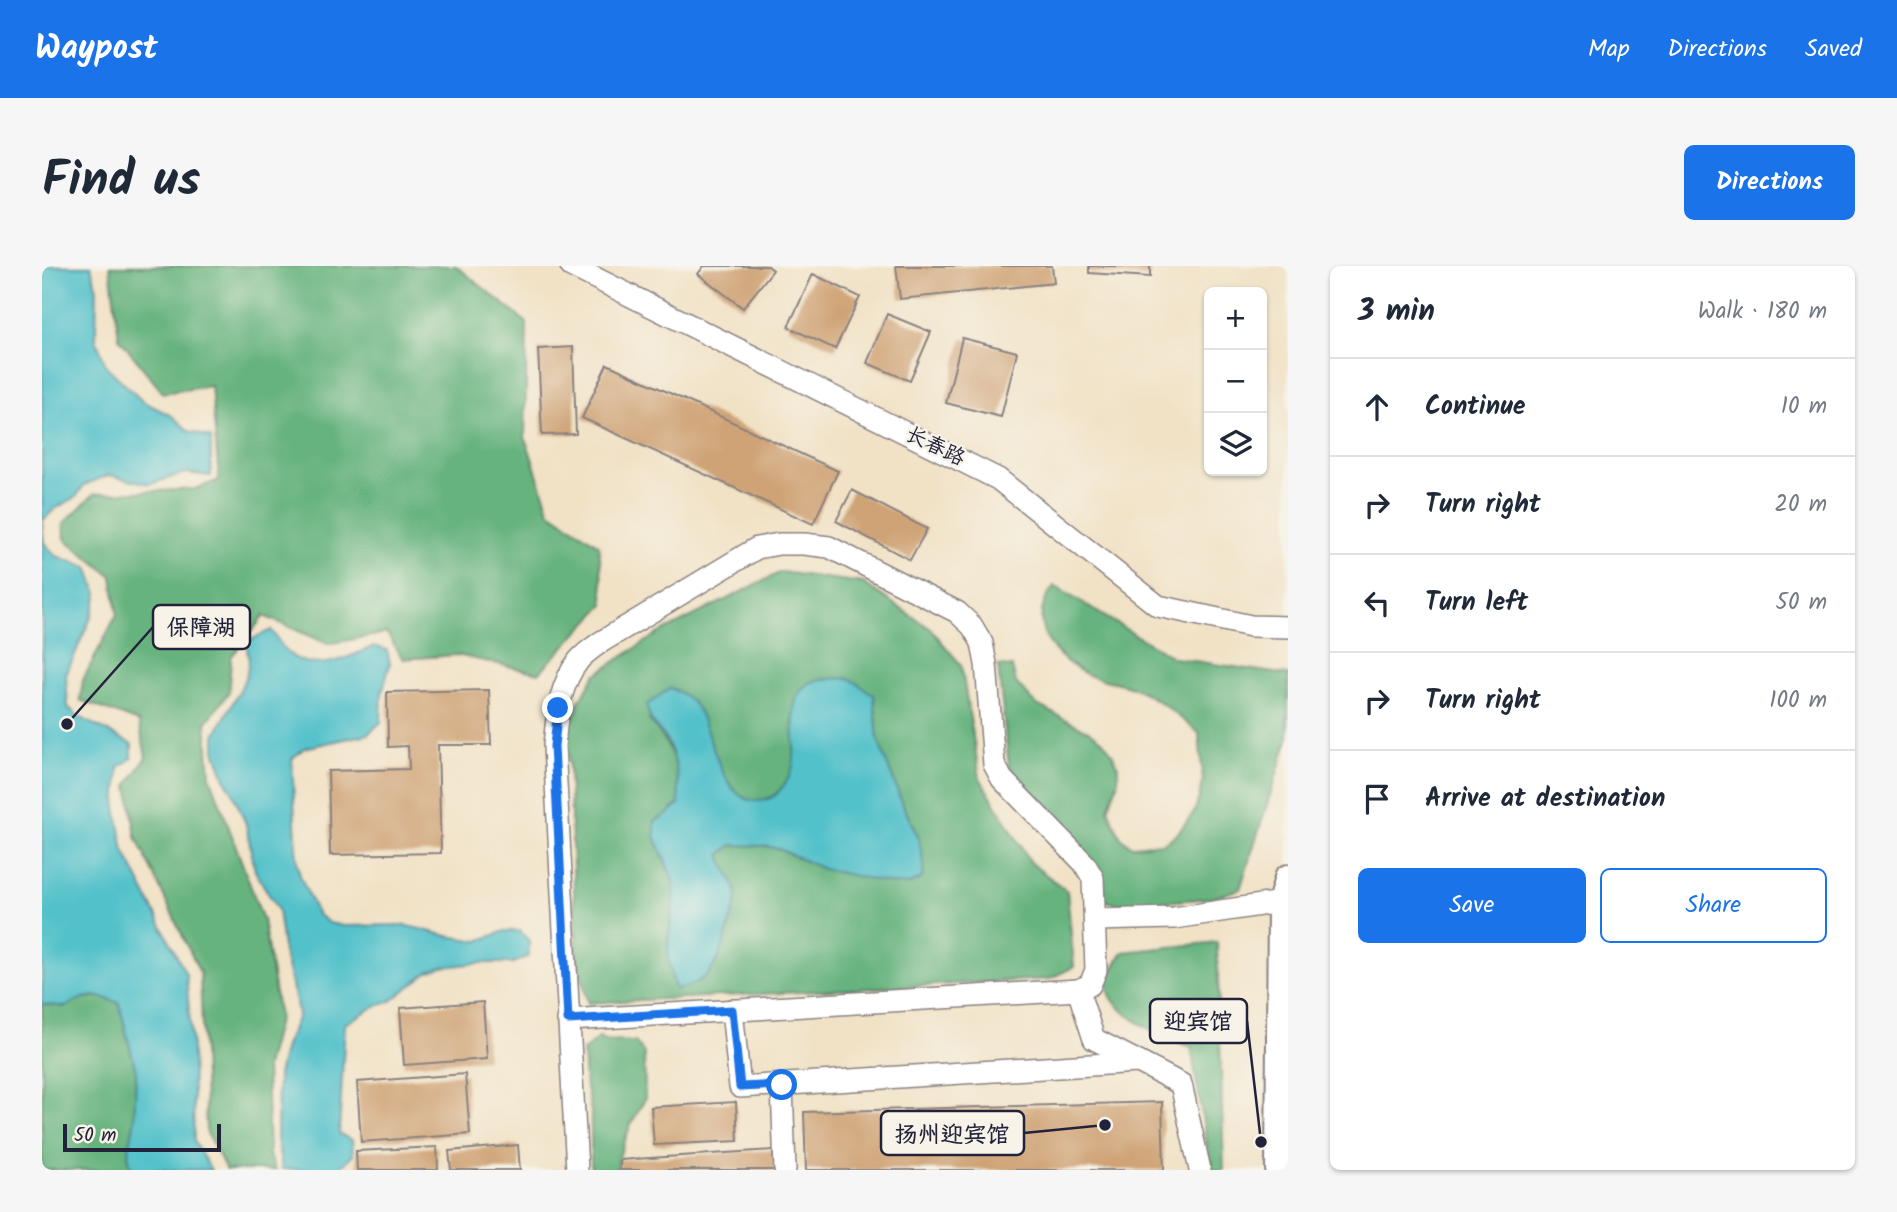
<!DOCTYPE html>
<html lang="en">
<head>
<meta charset="utf-8">
<style>
  :root { --surface:#fff; --page:#f6f6f7; --text:#1f2937; --muted:#747a83; --line:#e0e1e3; --accent:#1a73e8 }
  body { margin:0; font-family:Kalam,"LXGW WenKai TC",sans-serif; background:var(--page); color:var(--text) }
  .controls { position:absolute; right:21px; top:21px; display:grid; overflow:hidden; border-radius:10px; box-shadow:0 2px 5px #0004 }
  .controls button { width:63px; height:63px; display:grid; place-items:center; padding:0; border:0; border-bottom:2px solid var(--line); background:var(--surface); color:var(--text); font:35px sans-serif }
  .scale { position:absolute; left:21px; bottom:18px; width:158px; box-sizing:border-box; padding-left:7px; border:4px solid #22223b; border-top:0; font-size:19px; line-height:24px; white-space:nowrap; color:#22223b; -webkit-text-stroke:5px #f7f3e8; paint-order:stroke }
  .stop { position:absolute; width:21px; height:21px; margin:-16px; border:5px solid #1a73e8; border-radius:50%; background:#fff }
  .stop.end { background:#1a73e8; border-color:#fff; box-shadow:0 2px 7px #0008 }
  .list { margin:0; padding:0; list-style:none }
  h2 { display:flex; justify-content:space-between; align-items:center; height:91px; margin:0; padding:0 28px; font-size:30px }
  h2 small { font-size:23px; font-weight:400; color:var(--muted) }
  .list li { display:grid; grid-template-columns:46px 1fr auto; gap:21px; align-items:center; box-sizing:border-box; height:98px; padding:0 28px; border-top:2px solid var(--line) }
  .list b { display:block; font-size:26px; white-space:nowrap }
  .list em { font-size:23px; font-style:normal; color:var(--muted) }
  .actions { display:flex; gap:14px; padding:21px 28px }
  .actions a { flex:1; padding:16px 0; border:2px solid var(--accent); border-radius:10px; text-align:center; font-size:24px; color:var(--accent) }
  .actions .main { background:var(--accent); color:#fff }
  .icon { flex:none; width:38px; height:38px; fill:none; stroke:currentColor; stroke-width:2; stroke-linecap:round; stroke-linejoin:round }
  .map { position:relative; flex:none; width:1246px; height:904px; overflow:hidden; border-radius:10px }
  header { display:flex; align-items:center; gap:42px; box-sizing:border-box; height:98px; padding:0 35px; background:var(--accent); color:#fff }
  header strong { font-size:33px }
  nav { display:flex; gap:38px; margin-inline-start:auto; font-size:24px }
  .intro { display:flex; align-items:center; justify-content:space-between; box-sizing:border-box; height:168px; padding:0 42px }
  h1 { margin:0; font-size:49px }
  .button { padding:18px 32px; border-radius:10px; background:var(--accent); color:#fff; font-size:24px; font-weight:700 }
  main { display:flex; gap:42px; padding:0 42px }
  aside { flex:1; background:var(--surface); border-radius:10px; box-shadow:0 2px 5px #0004 }
  .map>svg:first-child { display:block }
  .forest { fill:#66b37e; stroke:#446a5c; stroke-width:2; fill-rule:evenodd }
  .water { fill:#53c1ca; stroke:#3a7282; stroke-width:2 }
  .building { fill:#cfa376 }
  .lines { fill:none; stroke-linecap:round; stroke-linejoin:round }
  .minor-casing { stroke:#8a8280; stroke-width:24 }
  .major-casing { stroke:#8a8280; stroke-width:30 }
  .minor { stroke:#fff; stroke-width:21 }
  .major { stroke:#fff; stroke-width:26 }
  .route { stroke:#1a73e8; stroke-width:9 }
  .labels { text-anchor:middle; dominant-baseline:central; stroke-width:5; stroke-linejoin:round; paint-order:stroke }
  .street-label { font-size:21px; fill:#22223b; stroke:#f7f3e8 }
  .leader { fill:none; stroke:#22223b; stroke-width:2.5 }
  .callout-dot { fill:#22223b; stroke:#f7f3e8; stroke-width:2.5 }
  .callout { fill:#f7f3e8; stroke:#22223b; stroke-width:2.5 }
  .callout-label { font-size:23px; text-anchor:middle; font-weight:bold; fill:#22223b }
</style>
</head>
<body>
<header>
<strong>Waypost</strong>
<nav><a>Map</a><a>Directions</a><a>Saved</a></nav>
</header>
<div class="intro"><h1>Find us</h1><a class="button">Directions</a></div>
<main>
<div class="map">
<svg width="1246" height="904" viewBox="0 0 1246 904">
  <rect width="100%" height="100%" fill="#f7f3e8"/>
  <filter id="ink" filterUnits="userSpaceOnUse"><feTurbulence type="fractalNoise" baseFrequency=".0143" numOctaves="2"/><feDisplacementMap in="SourceGraphic" scale="14" xChannelSelector="R" yChannelSelector="G"/><feConvolveMatrix kernelMatrix="1 2 1 2 8 2 1 2 1" color-interpolation-filters="sRGB"/></filter>
  <filter id="wash" filterUnits="userSpaceOnUse"><feTurbulence type="fractalNoise" baseFrequency=".00686" numOctaves="4" result="noise"/><feDisplacementMap in="SourceGraphic" scale="28" xChannelSelector="R" yChannelSelector="G"/><feGaussianBlur stdDeviation="1.57" result="paint"/><feColorMatrix in="noise" values="0 0 0 0 0 0 0 0 0 0 0 0 0 0 0 0 0 1.4 0 .05"/><feComposite in="paint" operator="in"/></filter>
  <g filter="url(#wash)">
    <rect width="100%" height="100%" fill="#f1e2c6"/>
    <g class="forest">
      <path d="M68 0H414L485 57 483 171 508 246 557 279 562 339 497 407 415 389 361 393 345 367 286 378 222 350 189 391 187 426 164 457 168 510 221 654 237 751 224 801 227 889 233 904H184L164 865 158 707 94 571 86 519 104 491 97 456 38 434 41 414 75 348 70 310 23 273 22 257 52 228 153 223 177 214 169 120 121 127 77 72Z"/>
      <path d="M739 306 821 317 889 363 919 399 938 512 989 597 1025 625 1032 701 1007 713 546 737 535 693 525 456 553 409 615 368ZM832 429 836 474 862 542 876 570 781 603 737 583 723 580 690 579 678 589 683 602 691 615 633 723 626 692V677L632 631 631 614 613 570V555L626 548 637 538C637 502 632 481 607 454L659 451C667 473 679 514 697 529 702 533 711 535 717 534 735 534 749 515 752 498 754 482 751 464 751 449Z"/>
      <path d="M1012 320 1132 392 1246 409V473L1198 623 1170 632 1121 636 1074 638 1059 634 1025 570 1008 545 967 501 956 400 970 401 974 417 995 439 1049 466 1060 474 1071 488 1076 501V516L1066 543 1079 572 1090 580 1121 577 1134 569 1153 545 1161 516 1157 467C1136 450 1115 431 1090 421 1075 415 1056 415 1042 407 1007 387 984 356 1012 320Z"/>
      <path d="M1175 676 1182 904H1169L1149 781C1124 773 1083 754 1069 731 1066 726 1066 720 1065 715L1081 686Z"/>
      <path d="M58 730 77 737 94 805 92 858 86 888 89 904H0V738L24 741 36 733Z"/>
      <path d="M558 771 562 775 593 776 602 787 603 833 588 860 578 888 575 904H549V845L543 816 541 785Z"/>
    </g>
    <g class="water">
      <path d="M0 0H49L55 23 54 73 64 100 100 135 130 150 147 165 169 172V210L144 207 108 218 67 209 42 219 34 231 13 243 0 255 2 277 14 290 46 301 56 328 49 351 24 409 26 441 37 451 90 478V492L77 501 74 542 82 585 144 708 150 781 152 876 169 904H89L86 888 92 858 94 805 77 737C55 728 44 727 24 741L0 738Z"/>
      <path d="M229 364C234 371 240 381 246 387 271 409 307 392 332 380L345 384 348 398 340 427 339 456 326 468 262 482 250 493 255 595 258 610 275 648 287 657 302 660 362 659 406 670 436 675 463 665H478L487 675V690L472 697H437L401 701 386 706 349 735 332 741 303 758 297 868 310 874 311 889 301 899 290 904 240 903 235 873 236 809 243 780 256 750 254 735 242 689 236 644 213 605 204 558 191 527 183 513 173 484V469L198 424 204 410 207 396 204 376Z"/>
      <path d="M807 412 832 429 836 474 862 542 876 570 882 598 880 612 866 619 850 618 781 603 737 583 723 580 690 579 678 589C682 602 695 617 695 630 695 638 690 649 688 657 679 690 672 718 633 723L626 693V678L632 631 631 614 613 570V555L626 548 637 538C637 519 635 495 626 477 617 459 608 462 605 439L628 422C638 426 647 431 654 441 670 465 678 535 715 535 726 534 731 532 738 524 744 517 749 509 751 500 757 475 738 424 775 414 785 412 797 413 807 412Z"/>
    </g>
    <g id="blocks">
      <g class="building">
        <path d="M662 0H726L731 4 701 42 656 8Z"/>
        <path d="M854 0H1010L1012 17 858 33Z"/>
        <path d="M1047 0H1108V11L1047 7Z"/>
        <path d="M771 8 818 31 793 83 746 61Z"/>
        <path d="M845 48 889 66 868 115 825 97Z"/>
        <path d="M920 72 975 86 959 151 904 137Z"/>
        <path d="M531 81 534 168 500 169 496 83Z"/>
        <path d="M565 98 796 205 771 258 540 152Z"/>
        <path d="M810 224 885 263 868 294 794 255Z"/>
        <path d="M447 424 449 479H396L399 587 288 589 286 505 367 503 366 480 346 481 345 426Z"/>
        <path d="M441 736 445 793 362 799 358 742Z"/>
        <path d="M423 808 428 868 319 876 315 816Z"/>
        <path d="M694 836 696 875 612 879 609 841Z"/>
        <path d="M1120 836 1122 904H764L762 846Z"/>
        <path d="M476 879 478 904H409L407 885Z"/>
        <path d="M395 881 396 904H315L314 885Z"/>
        <path d="M731 884 732 904H578V894Z"/>
      </g>
    </g>
  </g>
  <g filter="url(#ink)">
    <use href="#blocks" fill-opacity="0" stroke="#8a8280" stroke-width="2"/>
    <g class="lines">
      <defs>
        <g id="minor">
          <path d="M529 0 956 213 1116 340 1209 360 1246 361"/>
          <path d="M1053 654 1132 652 1246 635"/>
          <path d="M1036 724 1052 773 1139 818 1158 904"/>
          <path d="M690 744 698 821 1096 796"/>
          <path d="M526 754 1036 724 1048 719 1054 704 1051 612 1042 597 960 513 952 498 944 398 940 377 930 360 915 346 787 281 762 278H737L715 282 559 376C552 381 543 387 537 394 517 419 515 450 512 480L535 904"/>
          <path d="M740 819 743 904"/>
        </g>
        <path id="major" d="M1237 904 1239 637 1246 612"/>
      </defs>
      <use href="#minor" class="minor-casing"/>
      <use href="#major" class="major-casing"/>
      <use href="#minor" class="minor"/>
      <use href="#major" class="major"/>
    </g>
  </g>
  <g class="lines" filter="url(#ink)">
    <path class="route" d="M516 442 512 480 526 754 690 744 698 821 740 819"/>
  </g>
  <g class="labels">
    <g class="street-label">
      <text transform="translate(893 181) rotate(26)">长春路</text>
    </g>
  </g>
  <path class="leader" d="M25 458L111 361M1219 876L1205 755M1063 859L982 867"/>
  <g class="callout-dot">
    <circle cx="25" cy="458" r="7"/>
    <circle cx="1219" cy="876" r="7"/>
    <circle cx="1063" cy="859" r="7"/>
  </g>
  <g class="callout">
    <rect x="111" y="339" width="97" height="44" rx="7"/>
    <rect x="1108" y="733" width="97" height="44" rx="7"/>
    <rect x="839" y="845" width="143" height="44" rx="7"/>
  </g>
  <g class="callout-label">
    <text x="159" y="369">保障湖</text>
    <text x="1156" y="763">迎宾馆</text>
    <text x="910" y="876">扬州迎宾馆</text>
  </g>
</svg>
<div class="controls">
<button>+</button>
<button>−</button>
<button><svg class="icon" aria-label="layers" viewBox="0 0 24 24"><path d="M12 4l9 5-9 5-9-5zM3 14l9 5 9-5"/></svg></button>
</div>
<div class="scale">50 m</div>
<div class="stop" style="left:740px;top:819px"></div>
<div class="stop end" style="left:516px;top:442px"></div>
</div>
<aside>
<h2>3 min<small>Walk · 180 m</small></h2>
<ul class="list">
<li><svg class="icon" aria-label="ahead" viewBox="0 0 24 24"><path d="M12 20V5M6 11l6-6 6 6"/></svg><div><b>Continue</b></div><em>10 m</em></li>
<li><svg class="icon" aria-label="right" viewBox="0 0 24 24"><path d="M7 20v-9h11M14 6l5 5-5 5"/></svg><div><b>Turn right</b></div><em>20 m</em></li>
<li><svg class="icon" aria-label="left" viewBox="0 0 24 24"><path d="M17 20v-9H6M10 6l-5 5 5 5"/></svg><div><b>Turn left</b></div><em>50 m</em></li>
<li><svg class="icon" aria-label="right" viewBox="0 0 24 24"><path d="M7 20v-9h11M14 6l5 5-5 5"/></svg><div><b>Turn right</b></div><em>100 m</em></li>
<li><svg class="icon" aria-label="arrive" viewBox="0 0 24 24"><path d="M6 21V4h12l-3 4 3 4H6"/></svg><div><b>Arrive at destination</b></div></li>
</ul>
<div class="actions"><a class="main">Save</a><a>Share</a></div>
</aside>
</main>
</body>
</html>
